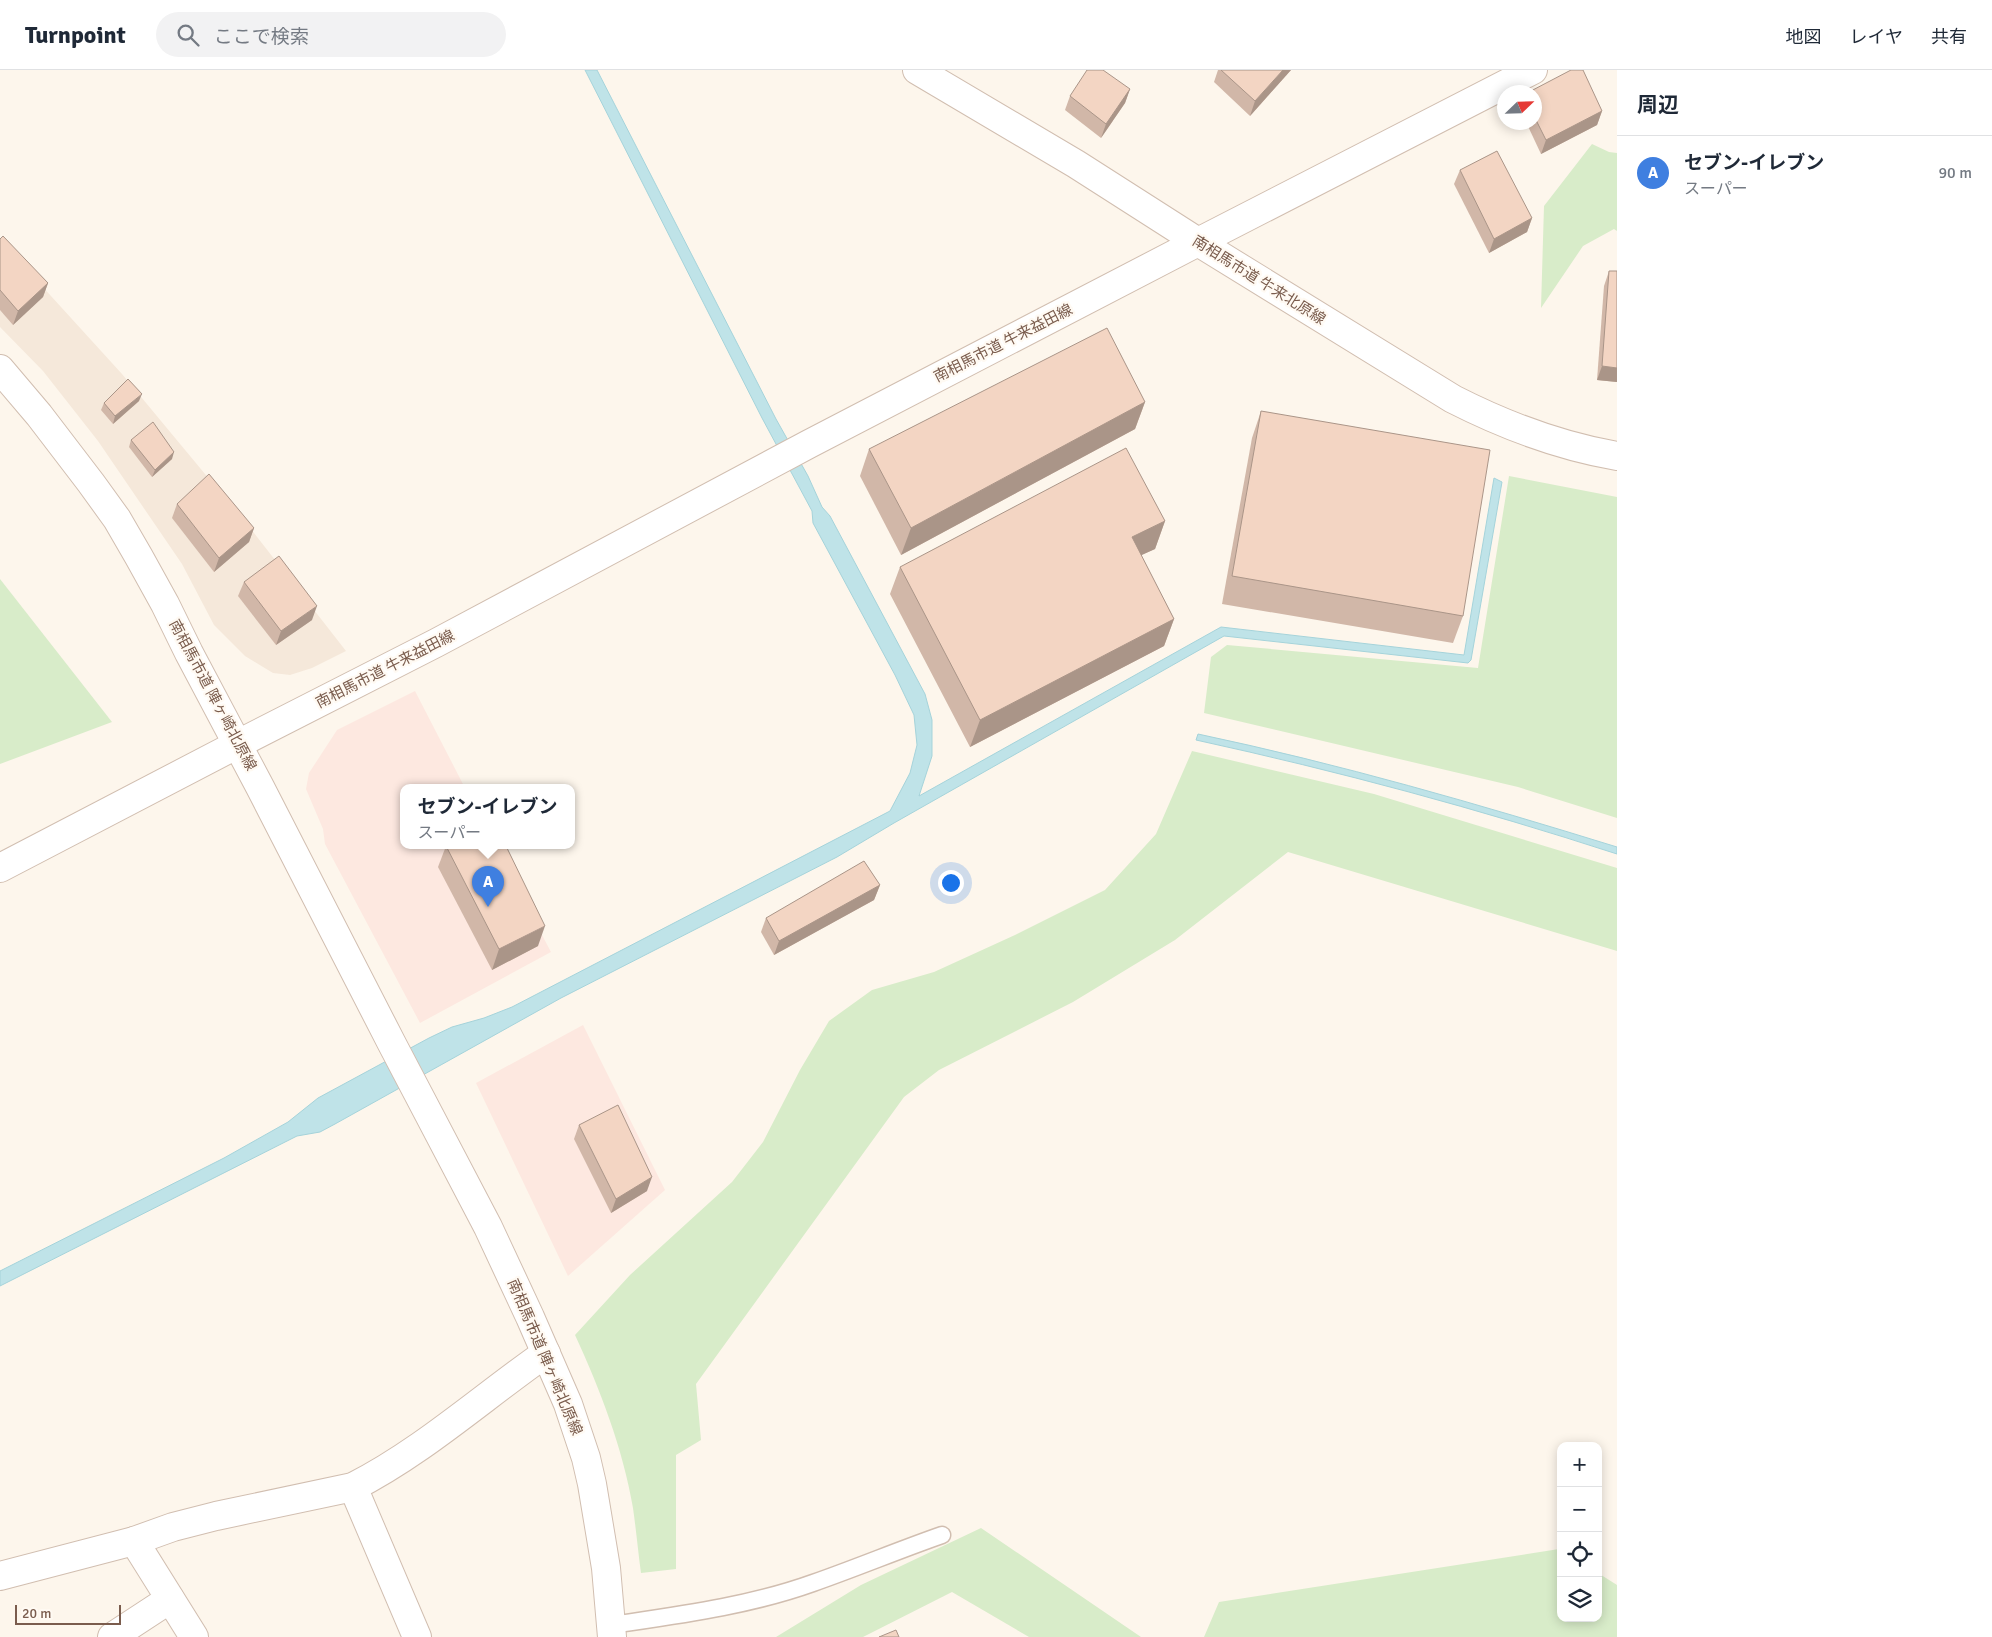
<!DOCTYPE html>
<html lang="ja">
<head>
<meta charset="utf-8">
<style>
  :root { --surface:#fff; --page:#f2f2f3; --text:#1f2937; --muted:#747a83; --line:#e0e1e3; --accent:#e76f51 }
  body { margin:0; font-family:Signika,"Noto Sans JP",sans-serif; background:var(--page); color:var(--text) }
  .controls { position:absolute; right:15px; bottom:15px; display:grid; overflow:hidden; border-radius:10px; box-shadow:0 2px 12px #0003 }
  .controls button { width:45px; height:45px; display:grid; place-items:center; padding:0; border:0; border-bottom:1px solid var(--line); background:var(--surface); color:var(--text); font:25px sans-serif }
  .compass { position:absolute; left:1497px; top:15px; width:45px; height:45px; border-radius:50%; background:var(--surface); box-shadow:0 2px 12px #0003; rotate:67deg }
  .scale { position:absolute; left:15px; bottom:12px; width:106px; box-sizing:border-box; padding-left:5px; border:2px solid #7a5c4d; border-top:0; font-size:14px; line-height:18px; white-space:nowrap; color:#7a5c4d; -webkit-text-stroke:4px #fffaf3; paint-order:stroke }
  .you { position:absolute; left:950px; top:812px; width:18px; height:18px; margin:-12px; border:4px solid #fff; border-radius:50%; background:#1a73e8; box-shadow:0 0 0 8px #1a73e833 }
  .badge { display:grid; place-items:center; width:32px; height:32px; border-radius:50%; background:var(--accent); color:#fff; font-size:16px; font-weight:700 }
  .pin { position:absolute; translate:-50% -41px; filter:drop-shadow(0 1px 2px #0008) }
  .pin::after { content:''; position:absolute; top:26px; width:18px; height:15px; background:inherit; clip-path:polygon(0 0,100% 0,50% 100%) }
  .popup { position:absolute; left:400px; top:714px; width:175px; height:65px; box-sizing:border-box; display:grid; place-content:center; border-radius:10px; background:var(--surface); filter:drop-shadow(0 1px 4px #0005); font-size:16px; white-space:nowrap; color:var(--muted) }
  .popup b { font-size:19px; color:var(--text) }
  .popup::after { content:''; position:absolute; left:50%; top:100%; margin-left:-10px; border:10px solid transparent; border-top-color:var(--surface) }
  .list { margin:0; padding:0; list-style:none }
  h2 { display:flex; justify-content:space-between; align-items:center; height:65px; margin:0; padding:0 20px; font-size:21px }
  h2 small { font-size:16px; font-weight:400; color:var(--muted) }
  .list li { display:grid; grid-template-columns:32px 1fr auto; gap:15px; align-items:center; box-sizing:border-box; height:75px; padding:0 20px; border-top:1px solid var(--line) }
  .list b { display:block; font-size:19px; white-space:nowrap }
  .list p { margin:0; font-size:16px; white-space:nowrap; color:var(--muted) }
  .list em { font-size:16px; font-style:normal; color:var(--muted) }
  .icon { flex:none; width:28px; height:28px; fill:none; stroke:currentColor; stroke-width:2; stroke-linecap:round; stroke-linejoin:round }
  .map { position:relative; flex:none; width:1617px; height:1567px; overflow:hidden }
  header { display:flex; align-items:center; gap:30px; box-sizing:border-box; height:70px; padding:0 25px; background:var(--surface); border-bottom:1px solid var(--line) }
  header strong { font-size:24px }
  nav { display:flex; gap:28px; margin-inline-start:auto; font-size:18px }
  .search { width:350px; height:45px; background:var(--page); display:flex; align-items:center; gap:12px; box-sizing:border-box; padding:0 18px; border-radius:28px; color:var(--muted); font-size:19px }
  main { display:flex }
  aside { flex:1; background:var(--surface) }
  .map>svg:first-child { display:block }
  .residential { fill:#f5e8da }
  .commercial { fill:#fde8e0 }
  .green { fill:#d8ecc9 }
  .water { fill:#bfe3e8; stroke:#a5d3da }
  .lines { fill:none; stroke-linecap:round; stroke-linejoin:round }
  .service-casing { stroke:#d1beb0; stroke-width:19 }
  .minor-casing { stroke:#d1beb0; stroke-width:30 }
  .tertiary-casing { stroke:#d1beb0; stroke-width:30 }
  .service { stroke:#fff; stroke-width:16 }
  .minor { stroke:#fff; stroke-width:28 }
  .tertiary { stroke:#fff; stroke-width:28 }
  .wall { fill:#d1b7a8 }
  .shaded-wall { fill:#aa9588 }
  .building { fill:#f3d5c3; stroke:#aa9588 }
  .labels { text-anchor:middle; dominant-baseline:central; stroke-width:4.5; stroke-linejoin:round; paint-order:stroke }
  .street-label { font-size:15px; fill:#7a5c4d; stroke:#fffaf3 }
</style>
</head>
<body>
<header>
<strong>Turnpoint</strong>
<div class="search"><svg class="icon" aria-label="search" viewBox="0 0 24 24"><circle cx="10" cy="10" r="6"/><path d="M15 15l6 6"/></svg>ここで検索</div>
<nav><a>地図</a><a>レイヤ</a><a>共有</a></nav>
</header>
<main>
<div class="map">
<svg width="1617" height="1567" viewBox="0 0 1617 1567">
  <rect width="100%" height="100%" fill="#fdf6ec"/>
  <path class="residential" d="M0 170 122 304 254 463 346 581 312 598 290 605 273 603 245 586 214 555 182 494 98 371 43 301 0 257Z"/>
  <g class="commercial">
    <path d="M415 621 465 718H404V776H495L551 882 420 953 325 774 323 759 306 719 309 703 337 660Z"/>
    <path d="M583 955 665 1120 568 1206 476 1013Z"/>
  </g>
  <g class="green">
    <path d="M1592 74 1609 82 1617 83V161L1614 159 1583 176 1541 238 1544 136Z"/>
    <path d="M1509 406 1617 427V748L1518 717 1204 643 1211 587 1227 575 1478 598Z"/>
    <path d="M0 509 112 652 0 694Z"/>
    <path d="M1192 681 1374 724 1617 798V881L1288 782 1175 870 1073 932 939 1000 904 1027 696 1314 701 1370 676 1385V1499L641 1503C638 1481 636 1459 633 1438 623 1379 600 1319 575 1265L630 1205 732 1112 763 1072 800 1000 829 951 872 920 934 902 1015 865 1105 820 1156 764Z"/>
    <path d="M981 1458 1141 1567H1029L952 1522 863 1567H776L861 1515Z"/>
    <path d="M1559 1479 1561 1548H1598V1503L1617 1515V1567H1204L1219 1532Z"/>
  </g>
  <g class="water">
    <path d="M585 0H597L776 349 808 406 822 437 830 446 925 624 932 650V686L919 726 1221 557 1464 585 1494 408 1502 412 1471 590 1468 593 1224 566 894 753 837 787 561 928 335 1054 320 1062 297 1066 0 1216V1201L224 1088 288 1052 318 1028 429 968 452 957 484 948 512 937 890 741 910 703 917 675 914 645 895 605 813 453 812 441 762 348Z"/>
    <path d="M1198 664C1340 694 1478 734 1617 777V784C1479 739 1338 701 1196 670Z"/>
  </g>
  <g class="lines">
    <defs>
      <path id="service" d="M612 1555C679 1545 749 1536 813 1513 856 1498 899 1480 942 1465"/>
      <g id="minor">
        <path d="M917 0 1076 94 1198 172 1533 0"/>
        <path d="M353 1417 417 1567"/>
        <path d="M134 1471 194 1567"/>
        <path d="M0 1506 134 1471 173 1457 216 1446 353 1417C422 1382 483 1327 546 1283"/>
        <path d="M112 1567 170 1529"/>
      </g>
      <g id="tertiary">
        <path d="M0 299 39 345 91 413 117 449 139 487 165 534 189 583 260 717 391 972 488 1157 530 1247 568 1334 586 1388 592 1414 606 1498 612 1567"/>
        <path d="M0 798 238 674 436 573 809 374 1198 172 1453 329C1506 356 1559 376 1617 386"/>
      </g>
    </defs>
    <use href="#service" class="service-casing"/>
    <use href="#minor" class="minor-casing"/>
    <use href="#tertiary" class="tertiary-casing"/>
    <use href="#service" class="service"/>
    <use href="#minor" class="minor"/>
    <use href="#tertiary" class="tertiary"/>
  </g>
  <g class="wall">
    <path d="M1218 0H1291L1250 46 1214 12Z"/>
    <path d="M1130 19 1125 33 1101 68 1065 40 1070 26Z"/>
    <path d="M1534 22 1602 41 1597 55 1541 84 1526 52H1534Z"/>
    <path d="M1460 100 1532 148 1527 162 1489 183 1454 114Z"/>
    <path d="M0 169 48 213 43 227 13 255 0 240Z"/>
    <path d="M1609 201H1617V312L1597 310 1604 216Z"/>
    <path d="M139 331 113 354 101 340 104 333Z"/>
    <path d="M1145 332 1135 359 901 485 860 406 869 379Z"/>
    <path d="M1261 341 1463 546 1453 573 1222 534 1252 368Z"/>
    <path d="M131 370 172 389 152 407 129 377Z"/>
    <path d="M177 434 254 458 249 472 214 502 172 448Z"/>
    <path d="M1165 451 1155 479 1141 485 1174 549 1164 576 970 677 890 524 900 497Z"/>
    <path d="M244 512 312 550 276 575 238 526Z"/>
    <path d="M446 776 538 876 492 900 438 797Z"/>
    <path d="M880 815 874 830 774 885 761 862 766 848Z"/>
    <path d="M579 1055 647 1121 611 1143 574 1069Z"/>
  </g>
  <g class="shaded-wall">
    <path d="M1283 0H1291L1250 46 1255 31Z"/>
    <path d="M1130 19 1125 33 1101 68 1106 54Z"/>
    <path d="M1602 41 1597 55 1541 84 1546 70Z"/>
    <path d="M1532 148 1527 162 1489 183 1494 169Z"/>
    <path d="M48 213 43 227 13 255 18 241Z"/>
    <path d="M1602 296 1617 298V312L1597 310Z"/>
    <path d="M142 324 139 331 113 354 115 346Z"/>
    <path d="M1145 332 1135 359 901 485 911 458Z"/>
    <path d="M174 382 172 389 152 407 155 400Z"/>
    <path d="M1165 451 1155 479 1122 494 1132 467Z"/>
    <path d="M254 458 249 472 214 502 219 488Z"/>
    <path d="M317 536 312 550 276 575 281 561Z"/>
    <path d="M1174 549 1164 576 970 677 980 650Z"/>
    <path d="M880 815 874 830 774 885 779 871Z"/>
    <path d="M545 856 538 876 492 900 499 879Z"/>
    <path d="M652 1107 647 1121 611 1143 616 1129Z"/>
  </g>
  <g class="building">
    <path d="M1087 0H1103L1130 19 1106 54 1070 26Z"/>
    <path d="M1221 0H1283L1255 31Z"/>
    <path d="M1571 0H1583L1602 41 1546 70 1534 46V22H1529Z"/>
    <path d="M1497 81 1532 148 1494 169 1460 100Z"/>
    <path d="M3 166 48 213 18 241 0 220V169Z"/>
    <path d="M1609 201H1617V298L1602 296Z"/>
    <path d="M1107 258 1145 332 911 458 869 379Z"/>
    <path d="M128 309 142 324 115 346 104 333Z"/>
    <path d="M1261 341 1490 380 1463 546 1232 506Z"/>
    <path d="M153 352 174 382 155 400 131 370Z"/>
    <path d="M1126 378 1165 451 1132 467 1174 549 980 650 900 497Z"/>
    <path d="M209 404 254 458 219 488 177 434Z"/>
    <path d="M279 486 317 536 281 561 244 512Z"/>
    <path d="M446 776H506L545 856 499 879Z"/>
    <path d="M864 791 880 815 779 871 766 848Z"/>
    <path d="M618 1035 652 1107 616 1129 579 1055Z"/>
    <path d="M896 1560 899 1567H879Z"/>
  </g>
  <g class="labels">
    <g class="street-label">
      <text transform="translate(1259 210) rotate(32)">南相馬市道 牛来北原線</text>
      <text transform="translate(1003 273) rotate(-27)">南相馬市道 牛来益田線</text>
      <text transform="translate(385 599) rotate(-27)">南相馬市道 牛来益田線</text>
      <text transform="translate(213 625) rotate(62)">南相馬市道 陣ヶ崎北原線</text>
      <text transform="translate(545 1287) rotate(67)">南相馬市道 陣ヶ崎北原線</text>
    </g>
  </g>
</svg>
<div class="controls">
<button>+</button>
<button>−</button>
<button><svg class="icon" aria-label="locate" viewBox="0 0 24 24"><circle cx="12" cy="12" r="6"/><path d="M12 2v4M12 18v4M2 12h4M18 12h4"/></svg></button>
<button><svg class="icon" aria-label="layers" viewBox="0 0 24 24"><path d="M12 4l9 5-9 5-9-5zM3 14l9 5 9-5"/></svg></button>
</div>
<svg class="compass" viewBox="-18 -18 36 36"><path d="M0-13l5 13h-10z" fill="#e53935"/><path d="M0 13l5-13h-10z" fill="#747a83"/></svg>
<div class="scale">20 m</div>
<div class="you"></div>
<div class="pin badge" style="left:488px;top:837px;background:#3f7fe0">A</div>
<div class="popup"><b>セブン-イレブン</b>スーパー</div>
</div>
<aside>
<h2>周辺<small></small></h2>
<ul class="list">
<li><span class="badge" style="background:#3f7fe0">A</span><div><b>セブン-イレブン</b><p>スーパー</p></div><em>90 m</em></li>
</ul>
</aside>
</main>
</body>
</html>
